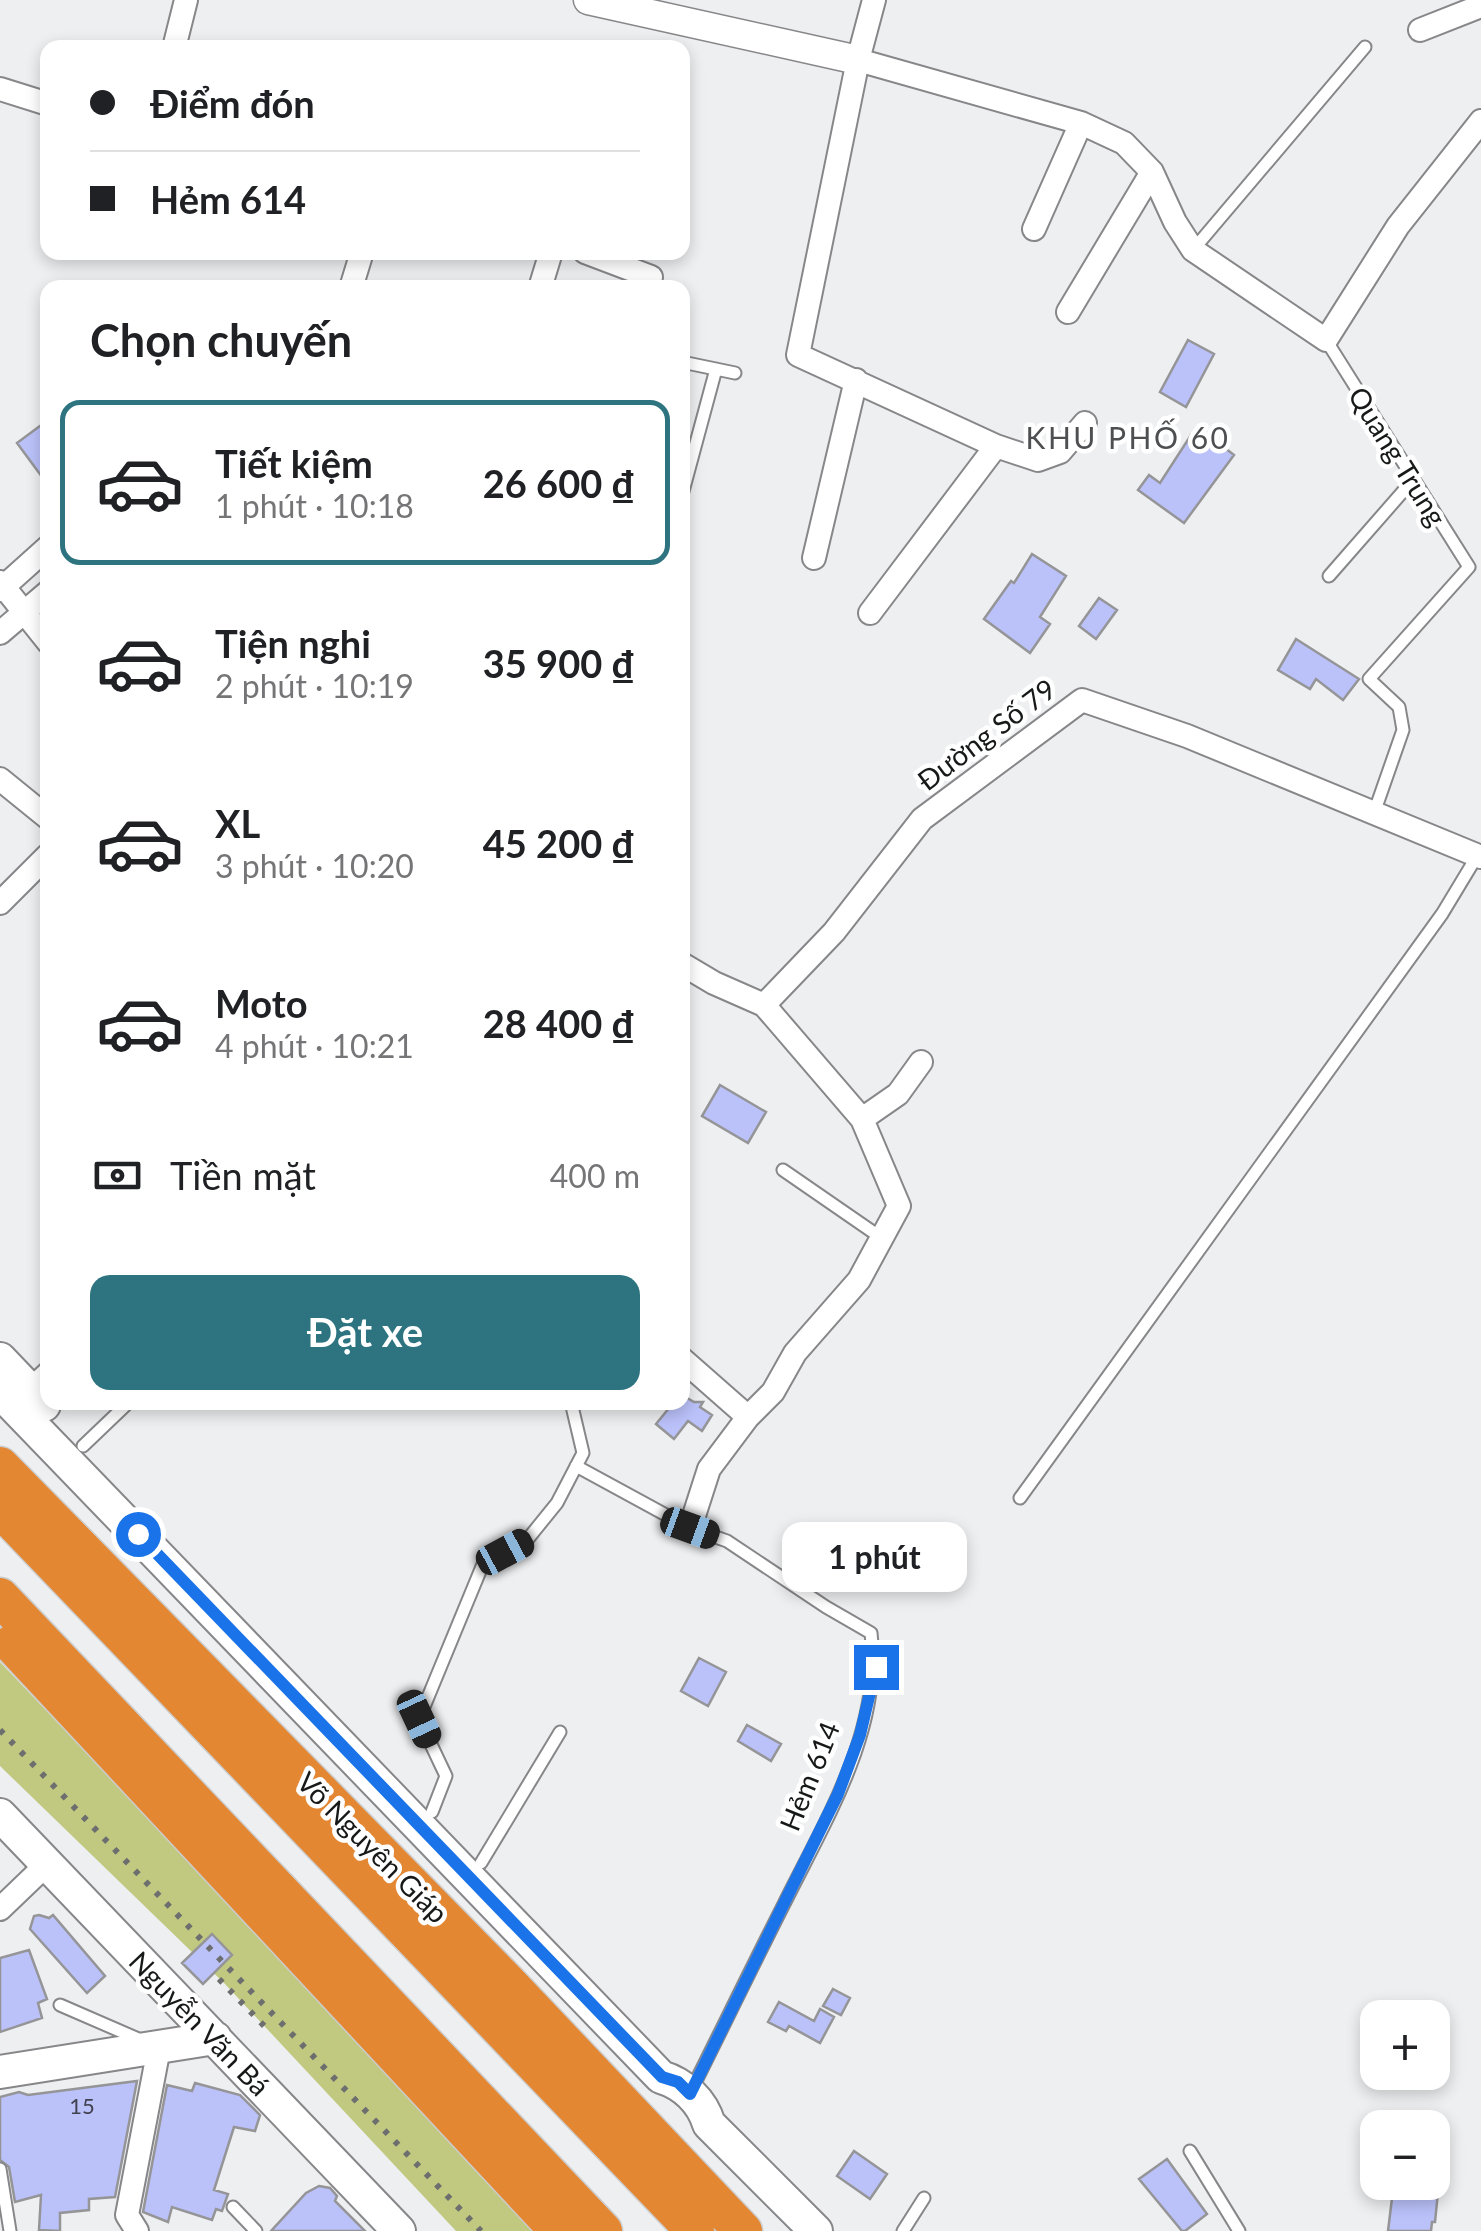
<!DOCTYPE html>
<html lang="vi">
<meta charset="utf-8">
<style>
:root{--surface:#fff;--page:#f6f6f6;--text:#202124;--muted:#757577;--line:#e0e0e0;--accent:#2d7380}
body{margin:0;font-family:Lato,sans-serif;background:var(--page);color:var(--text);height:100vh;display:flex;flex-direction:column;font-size:38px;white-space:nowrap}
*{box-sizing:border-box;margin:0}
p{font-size:32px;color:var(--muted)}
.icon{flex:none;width:55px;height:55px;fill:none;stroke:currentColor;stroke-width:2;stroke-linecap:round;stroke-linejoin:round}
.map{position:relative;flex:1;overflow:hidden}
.panel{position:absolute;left:40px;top:280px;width:650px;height:1130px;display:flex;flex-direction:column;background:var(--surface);border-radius:20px;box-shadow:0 5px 15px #0003}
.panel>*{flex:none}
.guide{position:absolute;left:40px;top:40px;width:650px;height:220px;border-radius:20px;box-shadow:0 5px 15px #0003;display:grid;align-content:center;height:220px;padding:0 50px;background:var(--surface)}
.tools{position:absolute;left:1360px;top:2000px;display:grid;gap:20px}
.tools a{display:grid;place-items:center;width:90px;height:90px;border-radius:20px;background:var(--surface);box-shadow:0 5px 15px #0003;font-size:50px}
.end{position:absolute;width:45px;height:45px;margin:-22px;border:12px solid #1a73e8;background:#fff;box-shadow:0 0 0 5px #fff}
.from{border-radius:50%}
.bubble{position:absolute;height:70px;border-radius:20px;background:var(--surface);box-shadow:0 5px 15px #0003;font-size:32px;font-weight:700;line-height:70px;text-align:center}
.car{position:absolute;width:30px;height:60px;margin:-30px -15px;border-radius:12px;box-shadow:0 0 8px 2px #0007;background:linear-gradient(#222 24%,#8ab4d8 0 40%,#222 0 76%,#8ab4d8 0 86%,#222 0)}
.guide b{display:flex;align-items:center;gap:35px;height:95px;font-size:38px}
.guide b+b{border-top:2px solid var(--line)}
.guide i{width:25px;height:25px;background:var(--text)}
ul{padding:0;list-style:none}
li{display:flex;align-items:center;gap:30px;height:165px;margin:0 20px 15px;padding:0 30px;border:5px solid transparent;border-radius:20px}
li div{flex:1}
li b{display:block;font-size:38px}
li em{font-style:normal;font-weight:700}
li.on{border-color:var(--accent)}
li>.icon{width:90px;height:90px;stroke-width:1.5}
h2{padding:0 50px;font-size:45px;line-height:120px}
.pay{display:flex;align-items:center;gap:25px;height:110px;padding:0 50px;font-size:38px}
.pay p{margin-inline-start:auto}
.button{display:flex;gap:20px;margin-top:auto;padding:20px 50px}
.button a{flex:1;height:115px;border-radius:20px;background:var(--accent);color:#fff;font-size:40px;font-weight:700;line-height:115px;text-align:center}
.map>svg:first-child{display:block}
.green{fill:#c1c880}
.building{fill:#bbc2fa;stroke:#959598;stroke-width:2.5}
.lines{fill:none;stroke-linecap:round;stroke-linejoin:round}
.service-casing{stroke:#87878a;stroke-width:15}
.minor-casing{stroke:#87878a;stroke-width:26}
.tertiary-casing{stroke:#87878a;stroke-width:31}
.secondary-casing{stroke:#87878a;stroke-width:36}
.trunk-casing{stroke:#ccc;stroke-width:41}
.service{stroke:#fff;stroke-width:11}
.minor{stroke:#fff;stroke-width:22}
.tertiary{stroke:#fff;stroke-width:28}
.secondary{stroke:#fff;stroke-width:32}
.trunk{stroke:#e48733;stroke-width:38}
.rail{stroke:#6d6e6e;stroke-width:6;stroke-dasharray:5 10;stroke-linecap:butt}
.route{stroke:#1a73e8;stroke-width:12}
.labels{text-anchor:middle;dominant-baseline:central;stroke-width:9;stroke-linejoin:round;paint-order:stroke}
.number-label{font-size:22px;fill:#404250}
.street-label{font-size:28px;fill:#171818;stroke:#fff}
.neighbourhood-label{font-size:30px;letter-spacing:2.5px;fill:#4e4f51;stroke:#fff}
</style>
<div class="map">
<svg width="1481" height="2231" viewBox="0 0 1481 2231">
<rect width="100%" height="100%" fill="#eeeff1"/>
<path class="green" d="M0,1662L541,2231H456L225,1984L0,1766Z"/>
<path class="building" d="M1188,340L1214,354L1186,407L1160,392Z
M48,420V485L17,443Z
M1191,435L1216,451L1221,445L1234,455L1184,523L1138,490L1149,475L1160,483Z
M1032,554L1066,576L1040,617L1050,624L1030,653L984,619L1011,581L1014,583Z
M1099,598L1117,610L1096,639L1079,626Z
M1296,639L1359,679L1343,700L1316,679L1310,689L1278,670Z
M720,1085L766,1112L748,1143L702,1116Z
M682,1395L694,1402H703L700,1407L712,1415L702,1431L688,1421L674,1439L656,1424L669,1408L661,1402H682Z
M699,1658L726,1672L708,1706L681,1691Z
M747,1725L781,1744L771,1761L738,1741Z
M39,1915L49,1918L53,1915L105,1976L87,1993L30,1929L34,1916Z
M212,1934L232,1955L203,1984L182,1963Z
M29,1950L47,1999L38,2003L42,2018L0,2032V1958Z
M833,1989L850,1998L841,2015L823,2006Z
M779,2002L814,2021L820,2009L834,2017L820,2043L789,2026L786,2031L768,2022Z
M137,2081L115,2197L89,2199V2210L60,2213V2231L39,2230L41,2195L15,2202L9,2167L0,2160V2097L19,2092L28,2095Z
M195,2083L240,2095L260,2115L255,2131L234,2127L214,2190L228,2194L222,2211L216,2209L212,2220L172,2207L168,2222L143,2212L167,2085L192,2091Z
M854,2151L887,2174L870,2199L837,2176Z
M1167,2159L1207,2214L1185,2231H1182L1139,2179Z
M1394,2182H1439L1435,2222H1432L1431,2231H1388Z
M319,2186L330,2188L337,2196L335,2201L365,2231H271L306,2193Z"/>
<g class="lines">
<g class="service-casing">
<path id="service" d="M1193,250L1365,47
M1326,340L1469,567L1369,679L1399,707L1403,730L1374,813
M682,362L735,373
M682,495L716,369
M1329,576L1413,480
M783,1170L883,1239
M29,1384L48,1366
M83,1446L129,1402
M576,1466L690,1528L727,1541L826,1607L871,1633C883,1729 825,1821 784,1904C753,1965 723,2027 692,2089
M1020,1498L1442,914L1477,856
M432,1812L446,1776L419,1719L483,1564L527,1540L557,1503L583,1453L571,1402
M481,1863L560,1732
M60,2005L143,2041
M1190,2151L1239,2231
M0,2169L10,2231
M233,2207L256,2231
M903,2231L924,2198"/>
</g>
<g class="minor-casing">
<path id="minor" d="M874,0L858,60L798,355L996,446L1038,460L1060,452L1085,423
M1420,30L1481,6
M174,48L186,0
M858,60L1081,123L1124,143L1152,172L1175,222L1193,250L1326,340L1398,226L1481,121
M0,89L48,104
M1034,229L1081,123
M585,252L651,277L647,288
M351,288L362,252
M540,288L551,252
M1068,312L1152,172
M814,558L856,380
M0,582L48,642
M0,590L48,547
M870,613L996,446
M0,633L48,592
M0,779L48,818
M0,903L48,855
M682,964L714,983L764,1005L862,1119L899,1206L859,1280L795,1353L773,1392L748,1417L709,1469L690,1528
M764,1005L834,932L922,819L1082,700L1187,736L1481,857
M862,1119L898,1094L921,1062
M682,1359L748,1417
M0,1909L47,1864
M137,2231L127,2215L159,2048"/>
</g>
<g class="tertiary-casing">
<path id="tertiary" d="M588,0L858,60"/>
</g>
<g class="secondary-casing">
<path id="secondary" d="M0,1359L44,1405
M0,1392L661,2077C684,2084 702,2101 709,2124L816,2231
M0,1815L399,2231
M0,2072L215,2038"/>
</g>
<g class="trunk-casing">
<path id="trunk" d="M0,1466L507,1982L743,2231
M0,1508L695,2231
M0,1597L603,2231
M12,1644L559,2231"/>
</g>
<use href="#service" class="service"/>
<use href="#minor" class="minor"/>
<use href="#tertiary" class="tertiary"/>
<use href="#secondary" class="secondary"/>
<use href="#trunk" class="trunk"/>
<path class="rail" d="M0,1730L481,2231
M219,1979L271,2033"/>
</g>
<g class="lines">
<path class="route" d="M138,1534L662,2077L678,2082L690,2094L838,1794L860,1735L876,1667"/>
</g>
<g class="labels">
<g class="number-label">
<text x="82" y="2105">15</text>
</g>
<g class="street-label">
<text transform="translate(1398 456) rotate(58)">Quang Trung</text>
<text transform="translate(986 734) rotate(-37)">Đường Số 79</text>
<text transform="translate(809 1776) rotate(-68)">Hẻm 614</text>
<text transform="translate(373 1847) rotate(45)">Võ Nguyên Giáp</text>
<text transform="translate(200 2023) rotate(46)">Nguyễn Văn Bá</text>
</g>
<g class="neighbourhood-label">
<text x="1128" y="437">KHU PHỐ 60</text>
</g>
</g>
</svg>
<div class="tools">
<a>+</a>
<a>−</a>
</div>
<i class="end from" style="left:138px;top:1534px"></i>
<i class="end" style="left:876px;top:1667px"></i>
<div class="bubble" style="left:782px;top:1522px;width:185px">1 phút</div>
<i class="car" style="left:690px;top:1528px;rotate:110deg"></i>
<i class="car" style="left:505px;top:1552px;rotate:62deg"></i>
<i class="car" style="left:419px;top:1719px;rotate:155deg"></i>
<div class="guide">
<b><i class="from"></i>Điểm đón</b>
<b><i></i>Hẻm 614</b>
</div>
<section class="panel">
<h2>Chọn chuyến</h2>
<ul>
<li class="on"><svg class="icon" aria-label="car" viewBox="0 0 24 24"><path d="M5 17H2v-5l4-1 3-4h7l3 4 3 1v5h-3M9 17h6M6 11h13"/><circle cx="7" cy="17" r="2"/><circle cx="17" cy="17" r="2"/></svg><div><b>Tiết kiệm</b><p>1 phút · 10:18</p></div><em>26 600 ₫</em></li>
<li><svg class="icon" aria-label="car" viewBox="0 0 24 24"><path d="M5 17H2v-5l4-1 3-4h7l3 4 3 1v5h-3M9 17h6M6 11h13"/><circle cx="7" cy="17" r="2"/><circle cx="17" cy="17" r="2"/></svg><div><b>Tiện nghi</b><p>2 phút · 10:19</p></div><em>35 900 ₫</em></li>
<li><svg class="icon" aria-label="car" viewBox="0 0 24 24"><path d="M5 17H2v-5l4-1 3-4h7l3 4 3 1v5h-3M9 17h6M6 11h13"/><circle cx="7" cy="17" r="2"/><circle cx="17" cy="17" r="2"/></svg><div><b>XL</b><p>3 phút · 10:20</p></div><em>45 200 ₫</em></li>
<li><svg class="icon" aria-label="car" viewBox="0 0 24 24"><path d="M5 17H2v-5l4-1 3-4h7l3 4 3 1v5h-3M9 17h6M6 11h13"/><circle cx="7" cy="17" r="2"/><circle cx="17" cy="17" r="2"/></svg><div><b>Moto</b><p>4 phút · 10:21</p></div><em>28 400 ₫</em></li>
</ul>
<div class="pay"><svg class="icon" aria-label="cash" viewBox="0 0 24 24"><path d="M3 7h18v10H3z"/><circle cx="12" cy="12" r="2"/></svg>Tiền mặt<p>400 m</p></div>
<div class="button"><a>Đặt xe</a></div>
</section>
</div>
